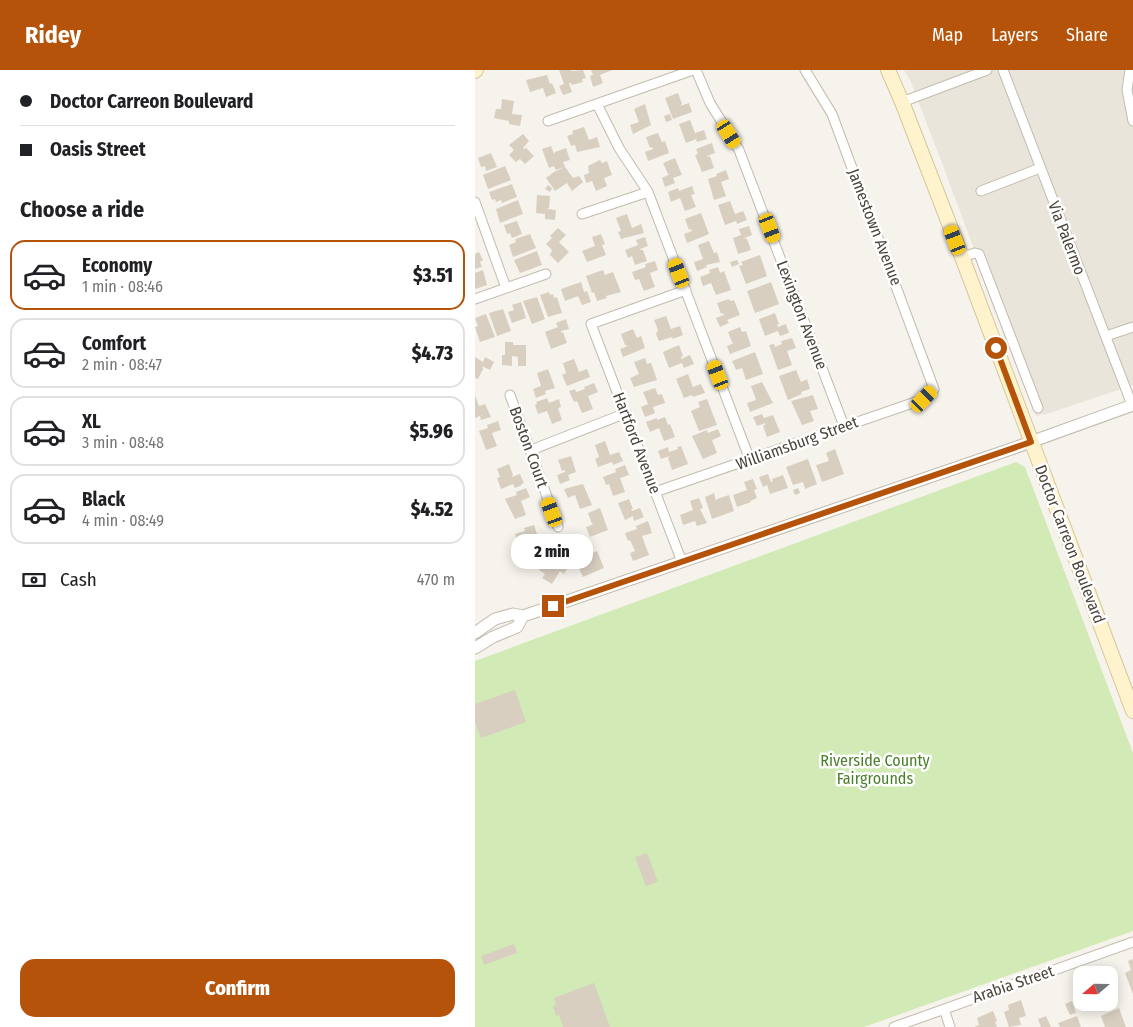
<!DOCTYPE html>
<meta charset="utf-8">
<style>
:root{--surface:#fff;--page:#f6f6f6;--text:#202124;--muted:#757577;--line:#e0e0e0;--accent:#b45309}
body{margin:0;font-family:"Fira Sans Condensed",sans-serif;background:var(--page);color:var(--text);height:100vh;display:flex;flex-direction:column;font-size:19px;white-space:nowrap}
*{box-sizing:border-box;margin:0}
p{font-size:16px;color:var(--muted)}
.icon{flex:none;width:28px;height:28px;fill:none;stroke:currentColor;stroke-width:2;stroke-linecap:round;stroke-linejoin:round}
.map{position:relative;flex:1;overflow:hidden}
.side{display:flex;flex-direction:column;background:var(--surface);width:475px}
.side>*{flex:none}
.guide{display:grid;align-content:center;height:110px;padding:0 20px;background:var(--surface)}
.needle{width:32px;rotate:250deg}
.controls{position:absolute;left:598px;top:896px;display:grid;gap:10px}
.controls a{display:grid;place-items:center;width:45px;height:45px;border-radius:10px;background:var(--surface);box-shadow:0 2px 12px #0003;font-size:25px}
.end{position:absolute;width:22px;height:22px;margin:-11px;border:6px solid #b45309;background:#fff;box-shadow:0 0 0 2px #fff}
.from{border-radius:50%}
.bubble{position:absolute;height:35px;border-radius:15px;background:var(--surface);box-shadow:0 2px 12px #0003;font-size:16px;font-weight:800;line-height:35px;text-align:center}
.car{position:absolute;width:15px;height:30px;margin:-15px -8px;border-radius:6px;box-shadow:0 0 4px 1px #0007;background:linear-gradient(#f5c518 24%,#345 0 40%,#f5c518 0 76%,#345 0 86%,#f5c518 0)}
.guide b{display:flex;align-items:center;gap:18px;height:48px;font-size:19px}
.guide b+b{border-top:1px solid var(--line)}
.guide i{width:12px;height:12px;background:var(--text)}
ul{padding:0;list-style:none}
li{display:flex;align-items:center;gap:15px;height:70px;margin:0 10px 8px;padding:0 10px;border:2px solid var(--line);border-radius:15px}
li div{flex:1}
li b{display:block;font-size:19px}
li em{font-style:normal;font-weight:800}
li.active{border-color:var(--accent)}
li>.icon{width:45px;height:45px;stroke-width:1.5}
h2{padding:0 20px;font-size:22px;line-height:60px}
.pay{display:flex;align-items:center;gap:12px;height:55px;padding:0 20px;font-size:19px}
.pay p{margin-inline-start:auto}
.button{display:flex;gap:10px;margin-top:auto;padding:10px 20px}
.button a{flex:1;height:58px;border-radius:15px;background:var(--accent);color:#fff;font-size:20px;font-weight:800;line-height:58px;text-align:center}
header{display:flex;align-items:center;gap:30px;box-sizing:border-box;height:70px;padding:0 25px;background:var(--accent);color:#fff}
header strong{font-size:24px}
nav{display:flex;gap:28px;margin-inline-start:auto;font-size:18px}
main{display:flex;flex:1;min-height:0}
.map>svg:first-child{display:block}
.residential{fill:#eae5da}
.green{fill:#d2eab5}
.building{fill:#d8cfc1}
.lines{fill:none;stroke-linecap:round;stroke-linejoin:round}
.minor-casing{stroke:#c2bbae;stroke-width:11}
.tertiary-casing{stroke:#c2bbae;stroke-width:13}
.secondary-casing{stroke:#d6c79b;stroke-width:16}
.minor{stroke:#fff;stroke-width:9}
.tertiary{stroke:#fff;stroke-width:11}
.secondary{stroke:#fff3cd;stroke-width:14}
.route{stroke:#b45309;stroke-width:6}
.labels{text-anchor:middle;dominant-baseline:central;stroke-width:5;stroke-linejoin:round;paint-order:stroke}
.street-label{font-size:16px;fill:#4b4439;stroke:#fff}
.park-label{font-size:16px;fill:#4a7f2a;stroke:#fff}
</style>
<header>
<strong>Ridey</strong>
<nav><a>Map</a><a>Layers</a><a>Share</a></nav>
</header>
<main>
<section class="side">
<div class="guide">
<b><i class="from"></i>Doctor Carreon Boulevard</b>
<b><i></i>Oasis Street</b>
</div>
<h2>Choose a ride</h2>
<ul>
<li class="active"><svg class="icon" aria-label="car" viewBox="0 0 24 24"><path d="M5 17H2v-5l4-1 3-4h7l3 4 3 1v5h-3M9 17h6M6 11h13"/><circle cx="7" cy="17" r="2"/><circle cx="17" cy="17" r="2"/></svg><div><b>Economy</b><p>1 min · 08:46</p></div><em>$3.51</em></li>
<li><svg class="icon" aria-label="car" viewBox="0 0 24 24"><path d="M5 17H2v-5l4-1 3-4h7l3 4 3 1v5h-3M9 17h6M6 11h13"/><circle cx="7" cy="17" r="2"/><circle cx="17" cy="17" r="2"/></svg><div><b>Comfort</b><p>2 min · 08:47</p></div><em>$4.73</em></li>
<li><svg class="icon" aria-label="car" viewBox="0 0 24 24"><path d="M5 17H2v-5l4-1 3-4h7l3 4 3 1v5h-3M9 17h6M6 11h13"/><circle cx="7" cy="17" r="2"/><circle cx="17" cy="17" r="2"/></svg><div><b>XL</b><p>3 min · 08:48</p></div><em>$5.96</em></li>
<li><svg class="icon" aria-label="car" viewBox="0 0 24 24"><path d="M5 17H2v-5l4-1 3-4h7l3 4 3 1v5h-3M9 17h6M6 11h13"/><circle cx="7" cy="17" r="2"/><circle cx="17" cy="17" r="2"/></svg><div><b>Black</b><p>4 min · 08:49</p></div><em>$4.52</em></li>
</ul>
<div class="pay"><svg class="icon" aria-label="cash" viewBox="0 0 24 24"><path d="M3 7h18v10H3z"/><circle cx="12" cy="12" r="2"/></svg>Cash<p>470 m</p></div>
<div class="button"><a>Confirm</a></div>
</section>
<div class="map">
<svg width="658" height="957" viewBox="0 0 658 957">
<rect width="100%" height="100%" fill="#f6f3ec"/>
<path class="residential" d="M429,0H658V315L575,343L561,346L467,93L435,10Z"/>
<path class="green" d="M541,392L550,397L658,683V861L389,957H0V591Z"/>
<path class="building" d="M84,0H96V1L108,0L111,8L107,9L108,12L97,15L96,13H94L97,22L88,25L84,16L89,14Z
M116,0H137L125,5L128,13L118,17L115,6L118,5Z
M72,5L75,14L77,13L81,23L71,27L68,18L55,22L51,10Z
M203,23L207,34L205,36L214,33L217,42L198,49L190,28Z
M27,29L39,31L37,44L47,45L45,56L34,54V51L19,48L21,39H26Z
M170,34L176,55L158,64L155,55L164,52L159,39Z
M195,44L197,50L191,52L189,46Z
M215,50L220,63L229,60L232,69L222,72L221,69L211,73L204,54Z
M109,57L114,70L122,67L125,77L102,82L100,75L96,76L92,66L98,64L97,61Z
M183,63L187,72L190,71L194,83L173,91L170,82L178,79L177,77L175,78L171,67Z
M48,64L54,71L48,78L49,79L51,78L59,86L50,94L45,89L41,92L34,85L39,80L34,75Z
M237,73L240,83L232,86L233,87L235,86L239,98L227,102L220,85L223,84L221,79Z
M76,76L79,84L80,82L91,78L95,90L88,92L90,97L81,100L79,96L74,98L67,79Z
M16,83L22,97L11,101L10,96L6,97L3,88Z
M200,88L207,105L198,108L200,113L190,117L187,108L195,104H193L188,93Z
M125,90L127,93L132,91L137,105L129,108L132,116L121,121L117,111L111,113L109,105L114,103L113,96Z
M30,96L36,110L13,119L8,105Z
M90,97L98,108L104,106L108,112L97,121L92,113L80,121L71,108L79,102Z
M251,100L254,109L246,112L251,126L239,130L233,109L242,106L241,104Z
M37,114L42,127L27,133L26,130L21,132L20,129L17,130L14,122Z
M73,115L77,118L75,122L70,119Z
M217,116L220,124L216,125L221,137L210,141L205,128L196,132L193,122L203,118L204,121Z
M62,125L75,126L74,138L72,139L81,140L80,150L70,149V144L61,143Z
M43,130L48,144L25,153L21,139Z
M255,131L260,144L268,141L272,150L262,154L261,151L250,155L243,135Z
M226,143L234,164L212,173L209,164L217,161L216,159L214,160L210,149Z
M152,144L157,158L166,154L169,163L146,169L143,162L146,161L141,148Z
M42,151L47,164L37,168L35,163L32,164L29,155Z
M274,156L277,165L269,168L272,169L276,180L263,184L258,168L266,165L264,159Z
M83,158L91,165L84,172L94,182L83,193L75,185L77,180L71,174L77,168L75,166Z
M55,164L61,178L38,187L34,175L41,172L40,169Z
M126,164L130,174L127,175L131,185L112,192L107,181L120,176L117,167Z
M170,167L173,176L165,179L166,180H168L172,191L160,195L157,186L153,188L150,180L163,175L161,170Z
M234,171L239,183L242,182L245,192L231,195L232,197L222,201L219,192L228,189L223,175Z
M62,181L67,195L45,203L39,190Z
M4,182L8,190L5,192L7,197L0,199V184Z
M285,185L292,206L271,214L264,196L268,195L266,192Z
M262,190L264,194L257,197L255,192Z
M180,191L183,200L175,203L180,217L169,221L164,209L160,210L157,202L171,197L170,194Z
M243,197L245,203L249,201L256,220L241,225L236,213L228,216L225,207L235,203L234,200Z
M8,200L12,215L0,219V203Z
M128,200L130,205L138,202L146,222L131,226L132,228L122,231L119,222L117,223L111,206Z
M106,212L109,222L112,221L116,232L107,235L103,226L90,231L86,219Z
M296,212L304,234L280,243L272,221Z
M74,222L75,225L78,224L79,228L82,227L87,243L73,247L65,225Z
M62,227L70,249L57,254L48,231Z
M254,229L255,231L259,230L265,245L252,250L254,253L245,257L241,248L249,245L248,243L246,244L242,233Z
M46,232L51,248L37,253L33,242L39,240L37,235Z
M28,239L36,261L22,266L14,243Z
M300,243L304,254L302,255L303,257L311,254L314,263L305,266L303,261L290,266L284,249Z
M11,244L20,267L5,272L0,257L3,256L0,248Z
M191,246L196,259L205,256L208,265L198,269L197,267L184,271L181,264L183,260L179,250Z
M91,249L94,259L86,261V263L88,262L92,273L76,279L70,262L83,257L81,253Z
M265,257L267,262L271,261L276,276L255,284L252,276L259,273L257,272L253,262Z
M158,259L162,268L166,266L170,278L148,287L145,279L153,276L150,275L146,264Z
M317,268L321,278L312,281L317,295L303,300L294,275L299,274L300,277L307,274L306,271Z
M30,272H38V275H51V296H43V287L37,286V296L27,295V285H30Z
M204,275L208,286L206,287V289L215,285L219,294L209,298L207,293L194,298L188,282Z
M280,282L288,304L271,310L267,298L261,300L257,291Z
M0,287L8,292L10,287L19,292L15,300L7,296L8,299L3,309L0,308Z
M170,288L172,294L176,293L182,310L159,317L155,308L164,304L159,292Z
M99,289L104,302L112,299L115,307L92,316L87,305L91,303L88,293Z
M73,299L80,318L70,321L71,324L61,328L58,319L66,316L62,303Z
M321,300L326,312L332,309L335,319L326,322L327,324L313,330L304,306Z
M213,304L218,317L226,314L230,323L218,327L217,325L209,328L201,309Z
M287,312L298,333L275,342L272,333L281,330L276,316Z
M119,313L123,322L113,326L118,339L107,343L102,331L99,332L94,321L100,319L101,322L110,319L109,317Z
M180,318L183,325L187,324L190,333L178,337L180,343L170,347L166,337L173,334L168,322Z
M0,325L4,336L10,334L16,347L6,350L5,346L0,348Z
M338,325L343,339L335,341L339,351L327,355L316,331Z
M72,328L74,333L84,329L86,337L83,338L87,350L77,354L72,341L63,344L60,335L62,334L61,332Z
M232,329L242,355L224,361L216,341L225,337L223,332Z
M287,344L289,348L298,345L305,362L292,367L288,356L290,355V353L282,356L278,347Z
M190,347L193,355L195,354L200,367L189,371L184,358L175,362L171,352L182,348V350Z
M23,351L26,360L17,363L22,376L11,380L4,361L13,358L12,355Z
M243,359L246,366L237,370L242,383L228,389L217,366L232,360L233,363Z
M130,371L135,385L144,382L148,391L138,395L137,392L123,397L120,389L124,387L120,375Z
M206,376L213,394L197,400L193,388L195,386L186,389L183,381L193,377L194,382L203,379L202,377Z
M360,379L369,404L347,412L341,395L354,391L351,383Z
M96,386L101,402L93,405L95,410L85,414L82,405L90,402V400L87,401L83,390Z
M333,389L342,414L330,419L328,412L318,415L311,397Z
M34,394L38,405L37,407L45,404L49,413L46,414L47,415L40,418L38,414L26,419L22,408L25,407L22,399Z
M150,395L154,405L145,408L150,422L138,426L134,414L131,415L128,407L141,402L140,399Z
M293,404L296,412H298L297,409L308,405L313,418L295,424L292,415L288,417L284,407Z
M278,409L282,419L279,420L282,428L275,431L276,432L262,437L258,425L272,420L269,412Z
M108,414L117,435L105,439L100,425L93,428L89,419Z
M51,418L55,427L46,431L51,445L40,449L30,429L42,425L41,422Z
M323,418L325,423L320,425L318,420Z
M239,423L241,431L242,429L254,425L259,441L237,449L230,427Z
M224,428L228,438L225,439L232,453L222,456L220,451L208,455L205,445L218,440L215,431Z
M154,429L158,439H156L157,441L165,438L169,447L159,451L158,446L150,450L143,433Z
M125,438L133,460L115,467L111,457L119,454H117L113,443Z
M173,451L177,463L167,466L174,485L158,491L155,483L160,481L155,470L153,471L150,463L162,459L161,456Z
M59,455L62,464L54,467L58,480L47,484L40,464L50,461L49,458Z
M111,477L114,485L122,481L129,498L108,507L97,483Z
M70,489L82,495L85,489L94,495L89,504L85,501L77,514L67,508L70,504L64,500Z
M40,620L51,652L6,668L0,652V634Z
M172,783L183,812L171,816L160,787Z
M39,874L42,883L9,895L6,886Z
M658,889V924L650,903L656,900L653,891Z
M119,913L135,957H88L84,945L81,946L78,936L81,934L79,928Z
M546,930L551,946L544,948L546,955L534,957L529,942L534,940L533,935Z
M597,931L601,943L595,945L590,934Z
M644,938L651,957H630L626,946Z
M518,941L522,951L520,952L522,957H499L504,955L502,948Z
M571,946L576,957H566L563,949Z
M602,946L606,957H585L583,953Z"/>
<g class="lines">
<g class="minor-casing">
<path id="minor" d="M221,0L235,33L264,80L369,356
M528,0L657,335
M655,0L652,20L658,51
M427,32L512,0
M122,34L144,78L173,122L275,390
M73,51L218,0
M506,121L565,98
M0,132L31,218
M107,144L173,122
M487,187L500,183L504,184L563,338
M0,229L71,204
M631,266L658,257
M35,325L83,457
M56,380L151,343
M180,422L449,329L459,319L357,44L330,0
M207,492L116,254L211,220
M469,939L475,957
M419,957L658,872"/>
</g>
<g class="tertiary-casing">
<path id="tertiary" d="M0,563L20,549L38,544L48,546L60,542L539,378L658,335
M0,578L18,567L42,557L48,546"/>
</g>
<g class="secondary-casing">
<path id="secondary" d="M413,0L427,32L487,187L658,641
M0,1L1,0"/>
</g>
<use href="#minor" class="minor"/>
<use href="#tertiary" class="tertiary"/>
<use href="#secondary" class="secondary"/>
</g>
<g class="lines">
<path class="route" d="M78,536L556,372L521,278"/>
</g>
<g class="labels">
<g class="street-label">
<text transform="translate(400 157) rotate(69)">Jamestown Avenue</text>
<text transform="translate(592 168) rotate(69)">Via Palermo</text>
<text transform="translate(327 245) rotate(69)">Lexington Avenue</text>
<text transform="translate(162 373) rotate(69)">Hartford Avenue</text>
<text transform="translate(322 373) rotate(-20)">Williamsburg Street</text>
<text transform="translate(54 377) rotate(70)">Boston Court</text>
<text transform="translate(595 474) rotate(69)">Doctor Carreon Boulevard</text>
<text transform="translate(538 914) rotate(-19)">Arabia Street</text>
</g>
<g class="park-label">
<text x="400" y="690">Riverside County<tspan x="400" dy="18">Fairgrounds</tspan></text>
</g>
</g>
</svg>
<div class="controls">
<a><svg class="needle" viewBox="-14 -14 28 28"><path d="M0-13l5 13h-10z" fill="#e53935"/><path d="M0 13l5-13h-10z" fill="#757577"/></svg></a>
</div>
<i class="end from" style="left:521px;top:278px"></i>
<i class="end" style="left:78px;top:536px"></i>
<div class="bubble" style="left:36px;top:464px;width:82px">2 min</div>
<i class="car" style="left:254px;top:64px;rotate:148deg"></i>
<i class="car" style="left:295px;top:158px;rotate:159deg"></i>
<i class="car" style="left:480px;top:170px;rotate:339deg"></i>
<i class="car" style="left:204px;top:203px;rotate:339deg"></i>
<i class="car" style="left:243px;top:305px;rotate:339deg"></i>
<i class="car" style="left:449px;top:329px;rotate:44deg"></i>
<i class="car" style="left:77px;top:442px;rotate:340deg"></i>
</div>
</main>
